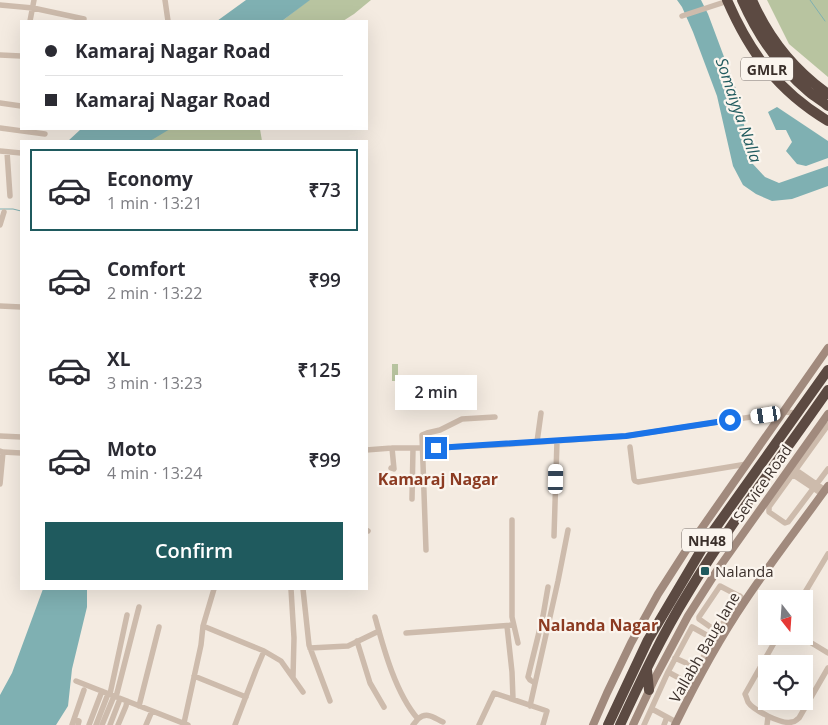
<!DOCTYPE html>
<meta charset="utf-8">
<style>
:root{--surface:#fff;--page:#f7f7f7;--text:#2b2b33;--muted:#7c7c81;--line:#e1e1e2;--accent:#1f5a5e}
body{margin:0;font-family:"Open Sans",sans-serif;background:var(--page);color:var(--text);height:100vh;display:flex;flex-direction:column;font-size:19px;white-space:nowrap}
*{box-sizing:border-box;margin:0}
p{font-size:16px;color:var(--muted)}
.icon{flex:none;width:28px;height:28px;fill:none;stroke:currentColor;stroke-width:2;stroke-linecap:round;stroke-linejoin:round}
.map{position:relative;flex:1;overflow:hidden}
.details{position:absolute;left:20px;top:140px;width:348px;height:450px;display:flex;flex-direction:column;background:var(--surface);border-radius:0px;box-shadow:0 5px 20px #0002}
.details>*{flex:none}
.guide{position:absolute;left:20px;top:20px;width:348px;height:110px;border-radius:0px;box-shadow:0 5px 20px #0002;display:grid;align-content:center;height:110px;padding:0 25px;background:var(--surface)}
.needle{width:32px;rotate:163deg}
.tools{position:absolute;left:758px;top:590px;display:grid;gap:10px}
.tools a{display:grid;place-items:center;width:55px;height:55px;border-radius:0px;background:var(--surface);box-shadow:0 5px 20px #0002;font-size:25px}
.end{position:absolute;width:22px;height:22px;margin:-11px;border:6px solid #1a73e8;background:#fff;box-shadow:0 0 0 2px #fff}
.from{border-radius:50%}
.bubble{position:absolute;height:35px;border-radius:0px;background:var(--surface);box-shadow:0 5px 20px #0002;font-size:16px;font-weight:600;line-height:35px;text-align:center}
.car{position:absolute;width:15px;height:30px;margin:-15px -8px;border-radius:6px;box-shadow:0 0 4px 1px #0007;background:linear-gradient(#fff 24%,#345 0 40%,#fff 0 76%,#345 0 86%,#fff 0)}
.guide b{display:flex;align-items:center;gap:18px;height:48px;font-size:19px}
.guide b+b{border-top:1px solid var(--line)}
.guide i{width:12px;height:12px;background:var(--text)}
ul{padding:9px 0 0;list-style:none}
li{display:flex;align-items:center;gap:15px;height:82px;margin:0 10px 8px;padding:0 15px;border:2px solid transparent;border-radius:0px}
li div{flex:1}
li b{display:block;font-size:19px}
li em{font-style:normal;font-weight:600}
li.current{border-color:var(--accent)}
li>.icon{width:45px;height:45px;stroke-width:1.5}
.primary-button{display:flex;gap:10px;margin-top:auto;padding:10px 25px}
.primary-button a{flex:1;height:58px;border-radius:0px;background:var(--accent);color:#fff;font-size:20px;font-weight:600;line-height:58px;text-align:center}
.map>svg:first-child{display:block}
.green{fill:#b8c4a0}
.water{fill:#7fb0b2}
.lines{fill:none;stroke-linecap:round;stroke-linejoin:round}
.stream{stroke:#7fb0b2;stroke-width:1}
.street{stroke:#cdbbac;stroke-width:5.5}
.secondary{stroke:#a18a7d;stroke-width:8}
.highway{stroke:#5c4a42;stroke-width:10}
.route{stroke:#1a73e8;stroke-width:6}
.poi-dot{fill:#1f5a5e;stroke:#fbf5ee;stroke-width:2}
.labels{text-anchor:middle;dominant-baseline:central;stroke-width:4.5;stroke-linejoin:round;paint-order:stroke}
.shield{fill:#fbf5ee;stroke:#756b66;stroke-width:1}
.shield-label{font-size:14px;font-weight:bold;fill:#3b302b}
.street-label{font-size:15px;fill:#3b302b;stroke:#fbf5ee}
.poi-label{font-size:15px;fill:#3b302b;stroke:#fbf5ee;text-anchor:start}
.water-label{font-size:16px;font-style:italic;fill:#1f5a5e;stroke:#fbf5ee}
.neighbourhood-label{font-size:16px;font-weight:bold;fill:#8c3b22;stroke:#fbf5ee}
</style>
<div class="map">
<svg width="828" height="725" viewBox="0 0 828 725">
<rect width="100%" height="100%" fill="#f4ebe1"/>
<path class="green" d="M309,0H371L354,14L343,21H282Z
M767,0H828V77L789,44Z
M163,129H260L262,141H146Z
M392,364H398V381H392Z"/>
<path class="water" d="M246,0H310L282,21H217Z
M677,0H701L708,14L739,97L748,147L752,163L765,177L779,183L828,166V186L792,199L772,201L756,194L743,185L733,166L717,96L693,32L682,7Z
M777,107L828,141V158L806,166L797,164L786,151L792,142L786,130H776L768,112Z
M81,129H170L150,141H68Z
M43,589H87V607L72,669L68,706L56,725H0V695L12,673Z"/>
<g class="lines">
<path class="stream" d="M810,0L825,21
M0,209H13L21,211"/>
<path class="street" d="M165,0L168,21
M0,5L33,8L84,19
M682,16L728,1
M30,21L34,0
M0,55L21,56
M0,103L21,106
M0,128L45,134
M0,151L21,153
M7,152L10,196
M0,225L4,212
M0,306L21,307
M828,425L769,507V512L785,523L788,522L828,469
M0,436L21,437
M537,442L541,413
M630,447L634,479L635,481L638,482L747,464
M366,450L392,448H422L498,445L626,436L784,412L797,413
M0,451L3,452L0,484
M3,452L21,453
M391,468L394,469L392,448
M796,470L825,490
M792,474L822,494
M412,499L413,448
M512,520V617L518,643
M366,530L368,531
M554,536L557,441
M426,550L422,435L427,433L440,430L462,419L495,417
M291,589L294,638L293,677
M303,589L309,645L330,701
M801,599L828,554
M375,617C384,650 396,694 418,719C427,711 434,718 443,722
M203,626L214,589
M507,626L512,672L513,699
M406,633L513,625
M719,633L699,619V617L720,586L741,597
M778,636L745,694C746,696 747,699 748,702C753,710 782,725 792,722C795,722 796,720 799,718L828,668
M800,636L828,653
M357,641L370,683L384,707
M310,648L348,646L379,631
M675,658L697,668L713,639L740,596
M668,672L694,686
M194,676L246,697
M76,681L188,725
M535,683L530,680L528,677L543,616L548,587
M110,694L127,615
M116,697L139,607
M139,706L159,627
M530,706L558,581L568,530
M652,709L676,722
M74,719L79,721L78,725
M184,723L201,645L203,626L264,651L281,661L303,692
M72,725L84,690
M89,725L102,691
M96,725L108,694
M102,725L114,696
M110,725L120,699
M118,725L126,706L127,701
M146,725L152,711
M235,725L256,670L264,651
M413,725L418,719
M479,725L494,693L547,711L543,725
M644,725L668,672L692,627L719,642
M664,725L667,717
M767,725L768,717"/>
<path class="secondary" d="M593,725L607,693L631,643L658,594L685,552L828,348
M633,725L655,678L688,616L718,569L828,414
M675,725C696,682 718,641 745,601C771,562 800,525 828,486"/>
<path class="highway" d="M727,0C750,53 778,91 828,121
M742,0C758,36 779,67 809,92C815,97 822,101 828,106
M752,0C769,39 794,70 828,94
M647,670L649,690
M608,725L648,640L709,537L828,370
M620,725C641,680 662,635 688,593C730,523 781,458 828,390"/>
</g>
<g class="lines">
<path class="route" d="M436,448L626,436L730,420"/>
</g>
<rect class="poi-dot" x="700" y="566" width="10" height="10" rx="2.5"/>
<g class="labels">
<g class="shield">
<rect x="741" y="57.5" width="52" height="23" rx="4"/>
<rect x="682" y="528.5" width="50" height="23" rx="4"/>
</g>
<g class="shield-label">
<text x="767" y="69">GMLR</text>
<text x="707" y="540">NH48</text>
</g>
<g class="street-label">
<text transform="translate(762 483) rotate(-55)">Service Road</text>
<text transform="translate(704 647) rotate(-60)">Vallabh Baug lane</text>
</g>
<g class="poi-label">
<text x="715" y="571">Nalanda</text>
</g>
<g class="water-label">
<text transform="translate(739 110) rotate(71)">Somaiyya Nalla</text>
</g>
<g class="neighbourhood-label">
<text x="438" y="479">Kamaraj Nagar</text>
<text x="598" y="625">Nalanda Nagar</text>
</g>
</g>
</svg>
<div class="tools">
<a><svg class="needle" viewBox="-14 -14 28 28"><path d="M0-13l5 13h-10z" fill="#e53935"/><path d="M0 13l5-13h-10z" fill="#7c7c81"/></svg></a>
<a><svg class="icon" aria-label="locate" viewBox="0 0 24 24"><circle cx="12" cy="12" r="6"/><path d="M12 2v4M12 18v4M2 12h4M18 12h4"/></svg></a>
</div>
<i class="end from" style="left:730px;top:420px"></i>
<i class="end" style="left:436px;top:448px"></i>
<div class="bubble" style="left:395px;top:375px;width:82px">2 min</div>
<i class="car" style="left:766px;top:415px;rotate:261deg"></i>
<i class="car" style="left:556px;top:479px;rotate:1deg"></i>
<div class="guide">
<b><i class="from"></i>Kamaraj Nagar Road</b>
<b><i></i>Kamaraj Nagar Road</b>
</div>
<section class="details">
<ul>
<li class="current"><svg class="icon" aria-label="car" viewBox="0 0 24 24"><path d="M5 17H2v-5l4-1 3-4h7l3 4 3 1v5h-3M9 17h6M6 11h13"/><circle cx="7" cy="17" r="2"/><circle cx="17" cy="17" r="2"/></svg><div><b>Economy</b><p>1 min · 13:21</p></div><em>₹73</em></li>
<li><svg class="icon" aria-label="car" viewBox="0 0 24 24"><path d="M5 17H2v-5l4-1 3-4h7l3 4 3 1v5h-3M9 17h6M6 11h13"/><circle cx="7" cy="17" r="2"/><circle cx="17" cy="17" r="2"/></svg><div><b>Comfort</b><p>2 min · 13:22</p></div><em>₹99</em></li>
<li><svg class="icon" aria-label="car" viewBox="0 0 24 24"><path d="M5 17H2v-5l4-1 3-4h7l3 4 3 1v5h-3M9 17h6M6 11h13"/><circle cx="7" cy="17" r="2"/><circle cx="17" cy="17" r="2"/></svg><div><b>XL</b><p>3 min · 13:23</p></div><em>₹125</em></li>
<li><svg class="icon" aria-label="car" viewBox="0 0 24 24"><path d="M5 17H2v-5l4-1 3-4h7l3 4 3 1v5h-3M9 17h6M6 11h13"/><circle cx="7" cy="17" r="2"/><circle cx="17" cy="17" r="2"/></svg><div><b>Moto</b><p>4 min · 13:24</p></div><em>₹99</em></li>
</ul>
<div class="primary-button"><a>Confirm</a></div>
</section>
</div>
